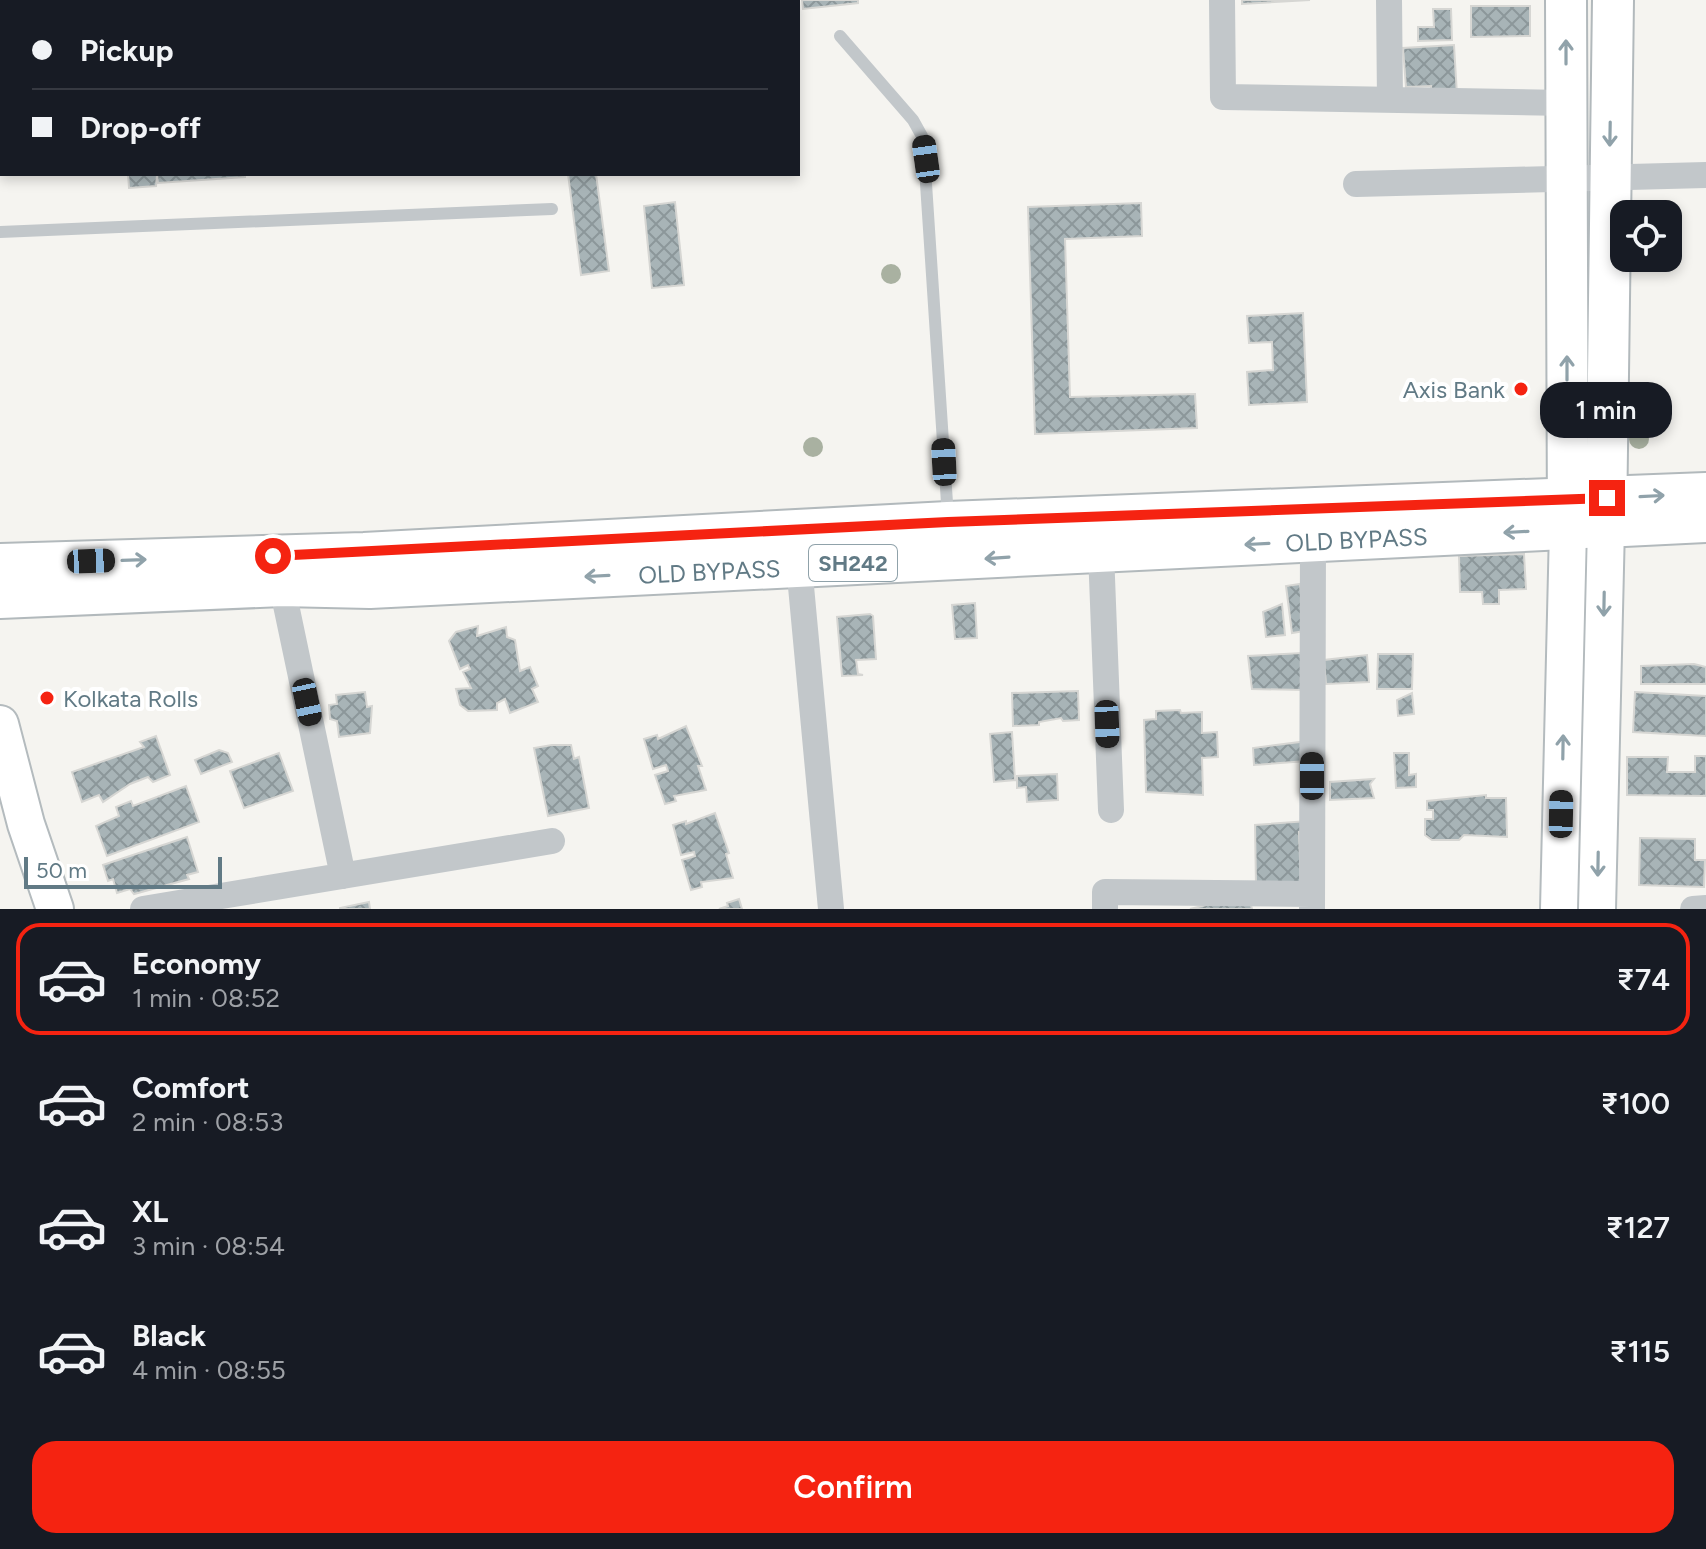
<!DOCTYPE html>
<meta charset="utf-8">
<style>
:root{--surface:#171b24;--page:#20242c;--text:#f1f3f6;--muted:#9ea1a6;--line:#363941;--accent:#f52311}
body{margin:0;font-family:Figtree,sans-serif;background:var(--page);color:var(--text);height:100vh;display:flex;flex-direction:column;font-size:30px;white-space:nowrap}
*{box-sizing:border-box;margin:0}
p{font-size:26px;color:var(--muted)}
.icon{flex:none;width:44px;height:44px;fill:none;stroke:currentColor;stroke-width:2;stroke-linecap:round;stroke-linejoin:round}
.map{position:relative;height:909px;overflow:hidden}
.drawer{display:flex;flex-direction:column;background:var(--surface);flex:1}
.drawer>*{flex:none}
.hud{position:absolute;left:0px;top:0px;width:800px;height:176px;box-shadow:0 4px 12px #0003;display:grid;align-content:center;height:176px;padding:0 32px;background:var(--surface)}
.buttons{position:absolute;left:1610px;top:200px;display:grid;gap:16px}
.buttons a{display:grid;place-items:center;width:72px;height:72px;border-radius:16px;background:var(--surface);box-shadow:0 4px 12px #0003;font-size:40px}
.scale{position:absolute;left:24px;bottom:20px;width:198px;box-sizing:border-box;padding-left:8px;border:4px solid #617a85;border-top:0;font-size:22px;line-height:28px;white-space:nowrap;color:#617a85;-webkit-text-stroke:6px #fff;paint-order:stroke}
.end{position:absolute;width:36px;height:36px;margin:-18px;border:10px solid #f52311;background:#fff;box-shadow:0 0 0 4px #fff}
.from{border-radius:50%}
.bubble{position:absolute;height:56px;border-radius:24px;background:var(--surface);box-shadow:0 4px 12px #0003;font-size:26px;font-weight:600;line-height:56px;text-align:center}
.car{position:absolute;width:24px;height:48px;margin:-24px -12px;border-radius:10px;box-shadow:0 0 6px 2px #0007;background:linear-gradient(#222 24%,#8ab4d8 0 40%,#222 0 76%,#8ab4d8 0 86%,#222 0)}
.hud b{display:flex;align-items:center;gap:28px;height:76px;font-size:30px}
.hud b+b{border-top:2px solid var(--line)}
.hud i{width:20px;height:20px;background:var(--text)}
ul{padding:14px 0 0;list-style:none}
li{display:flex;align-items:center;gap:24px;height:112px;margin:0 16px 12px;padding:0 16px;border:4px solid transparent;border-radius:24px}
li div{flex:1}
li b{display:block;font-size:30px}
li em{font-style:normal;font-weight:600}
li.active{border-color:var(--accent)}
li>.icon{width:72px;height:72px;stroke-width:1.5}
.button{display:flex;gap:16px;margin-top:auto;padding:16px 32px}
.button a{flex:1;height:92px;border-radius:24px;background:var(--accent);color:#fff;font-size:32px;font-weight:600;line-height:92px;text-align:center}
.map>svg:first-child{display:block}
.building{fill:url(#building-cross-hatch);stroke:#d6d6d3;stroke-width:2}
.lines{fill:none;stroke-linecap:round;stroke-linejoin:round}
.secondary-casing{stroke:#b4bbbe;stroke-width:40}
.primary-casing{stroke:#b2b9bc;stroke-width:44}
.lane{stroke:#c2c7ca;stroke-width:12}
.street{stroke:#c2c7ca;stroke-width:26}
.secondary{stroke:#fff;stroke-width:36}
.primary{stroke:#fff;stroke-width:40}
.tree{fill:#a9b1a1}
.oneway{stroke:#90a2aa}
.route{stroke:#f52311;stroke-width:10}
.poi-dot{fill:#f52311;stroke:#fff;stroke-width:3}
.labels{text-anchor:middle;dominant-baseline:central;stroke-width:8;stroke-linejoin:round;paint-order:stroke}
.shield{fill:#fff;stroke:#90a2aa;stroke-width:2}
.shield-label{font-size:22px;font-weight:bold;fill:#617a85}
.poi-label{font-size:24px;fill:#617a85;stroke:#fff;text-anchor:end}
.street-label{font-size:24px;fill:#617a85;stroke:#fff}
</style>
<div class="map">
<svg width="1706" height="909" viewBox="0 0 1706 909">
<defs>
<pattern id="building-cross-hatch" width="8" height="8" patternUnits="userSpaceOnUse" patternTransform="scale(2)"><rect width="8" height="8" fill="#a8b4b7"/><path d="M0 0l8 8M0 8l8-8" fill="none" stroke="#8c979a"/></pattern>
</defs>
<rect width="100%" height="100%" fill="#f5f4f0"/>
<path class="building" d="M719,0H774V2H719Z
M802,0H858V3L803,9Z
M1242,0H1310L1242,4Z
M1471,6H1530V36L1471,37Z
M1433,9H1451L1452,40L1418,41V27H1434Z
M1454,45L1457,95L1431,92V86L1406,87L1403,48Z
M128,174H245V177L158,183L157,175L156,186L129,188Z
M568,174H596L609,271L581,275Z
M675,202L684,285L652,288L644,206Z
M1141,203L1142,236L1065,239L1070,397L1195,394L1197,428L1035,434L1028,207Z
M1303,313L1307,402L1249,405L1247,372L1273,370L1272,342L1249,343L1247,316Z
M1524,554L1526,589L1499,590V604H1483L1482,592H1460L1459,556Z
M1300,584L1305,631L1292,633L1286,586Z
M975,603L977,638L955,639L952,605Z
M1282,604L1285,635L1266,637L1263,612Z
M870,614L873,616L876,659L856,660L858,674L863,675L842,676L837,617Z
M478,626L477,636L506,627L507,637L515,640L520,671L530,667L538,686L532,689L538,702L510,713L505,699L497,703V710L468,711L460,705L456,689L471,688L463,672L470,669L468,665L460,669L449,641L456,632Z
M1302,653L1304,690L1252,689L1248,656Z
M1378,654H1413L1412,689H1377Z
M1367,655L1369,682L1326,684L1324,660Z
M1694,664L1706,667V684H1641V666Z
M1078,691L1079,720L1063,721L1061,718L1039,722V725L1013,726L1012,693Z
M365,692L367,707L372,706L370,733L339,737L337,721L330,719L329,705L337,704L336,695Z
M1635,692L1706,696V736L1633,732Z
M1412,693L1414,714L1398,716L1397,700Z
M1180,710L1181,713L1202,712V733L1217,732L1218,757L1202,758L1203,795L1146,792L1144,720L1156,719V711Z
M686,726L702,766H698L706,790L674,796L676,801L665,804L655,775L668,771L666,765L653,769L644,739L657,735L658,739Z
M1012,732L1015,780L994,782L990,734Z
M156,736L170,775L153,782L148,777L130,784L103,802L99,795L82,802L72,772L144,747L140,742Z
M1308,741L1307,761L1254,765L1253,748Z
M552,745H571L574,759L579,757L589,808L548,816L534,748Z
M219,750L228,753L232,762L201,774L195,760Z
M279,753L293,791L244,808L230,771Z
M1394,753H1409V775L1416,774V787L1396,788Z
M1695,756H1706V796L1627,795V757H1668L1667,772H1695Z
M1057,774L1058,800L1027,802L1026,787L1017,788V776Z
M1374,779L1370,784L1374,798L1330,800V782Z
M186,786L199,822L107,856L96,826L119,816L116,807L131,801L133,806Z
M1486,795V798H1506L1507,837L1464,835L1459,840H1432L1425,835V819H1433V810H1427V801Z
M715,813L729,853L726,854L733,878L701,882L702,887L691,890L682,860L695,856L694,852L681,855L673,825L686,821V824Z
M1308,821L1310,831L1299,832L1301,884L1256,886L1255,825Z
M187,837L198,872L187,875L189,879L134,894L130,889L117,893L113,879L108,881L103,865Z
M1640,838L1695,839V860H1705L1704,887L1639,885Z
M739,899L742,909H719L728,906L727,903Z
M369,902L370,909H340V908Z
M1206,905H1251L1252,909H1190Z"/>
<g class="lines">
<g class="secondary-casing">
<path id="secondary" d="M0,724L26,824L55,909
M1559,909L1568,530
M1597,909L1606,526"/>
</g>
<g class="primary-casing">
<g id="primary">
<path d="M1566,0L1568,526"/>
<path d="M1606,524L1613,0"/>
<path d="M0,564L364,553L948,522L1706,493"/>
<path id="s1" d="M0,598L282,586L370,588L1706,522"/>
</g>
</g>
<path class="lane" d="M840,36L913,120L923,138L948,518
M0,232L552,209"/>
<path class="street" d="M1222,0L1223,97L1566,103
M1389,0L1390,100
M1356,184L1706,175
M1101,552L1111,810
M799,565L831,909
M282,586L343,876
M143,909L552,841
M1105,909V892L1311,894
M1312,909L1313,541
M1693,909L1706,908"/>
<use href="#secondary" class="secondary"/>
<use href="#primary" class="primary"/>
</g>
<g class="tree">
<circle cx="891" cy="274" r="10"/>
<circle cx="1639" cy="439" r="10"/>
<circle cx="813" cy="447" r="10"/>
</g>
<defs><path id="oneway-shaft" d="M-6 0H5M1.5-3L5.5 0L1.5 3" fill="none" stroke-width="1.6" stroke-linecap="round" stroke-linejoin="round" transform="scale(2)"/></defs>
<g class="oneway">
<use href="#oneway-shaft" transform="translate(1566 52) rotate(-90)"/>
<use href="#oneway-shaft" transform="translate(1610 134) rotate(91)"/>
<use href="#oneway-shaft" transform="translate(1567 368) rotate(-90)"/>
<use href="#oneway-shaft" transform="translate(1652 496) rotate(-3)"/>
<use href="#oneway-shaft" transform="translate(1516 532) rotate(177)"/>
<use href="#oneway-shaft" transform="translate(1257 544) rotate(177)"/>
<use href="#oneway-shaft" transform="translate(997 558) rotate(176)"/>
<use href="#oneway-shaft" transform="translate(134 560) rotate(-2)"/>
<use href="#oneway-shaft" transform="translate(597 576) rotate(177)"/>
<use href="#oneway-shaft" transform="translate(1604 604) rotate(91)"/>
<use href="#oneway-shaft" transform="translate(1563 747) rotate(-89)"/>
<use href="#oneway-shaft" transform="translate(1598 864) rotate(91)"/>
</g>
<g class="lines">
<path class="route" d="M273,556L948,522L1607,498"/>
</g>
<g class="poi-dot">
<circle cx="1521" cy="389" r="8"/>
<circle cx="47" cy="698" r="8"/>
</g>
<g class="labels">
<rect class="shield" x="809" y="545" width="88" height="36" rx="6"/>
<g class="shield-label">
<text x="853" y="563">SH242</text>
</g>
<g class="poi-label">
<text x="1505" y="389">Axis Bank</text>
<text x="63" y="698" text-anchor="start">Kolkata Rolls</text>
</g>
<g class="street-label">
<text stroke="none"><textPath href="#s1" startOffset="1358">OLD BYPASS</textPath></text>
<text stroke="none"><textPath href="#s1" startOffset="710">OLD BYPASS</textPath></text>
</g>
</g>
</svg>
<div class="buttons">
<a><svg class="icon" aria-label="locate" viewBox="0 0 24 24"><circle cx="12" cy="12" r="6"/><path d="M12 2v4M12 18v4M2 12h4M18 12h4"/></svg></a>
</div>
<div class="scale">50 m</div>
<i class="end from" style="left:273px;top:556px"></i>
<i class="end" style="left:1607px;top:498px"></i>
<div class="bubble" style="left:1540px;top:382px;width:132px">1 min</div>
<i class="car" style="left:926px;top:159px;rotate:352deg"></i>
<i class="car" style="left:944px;top:462px;rotate:357deg"></i>
<i class="car" style="left:91px;top:561px;rotate:88deg"></i>
<i class="car" style="left:307px;top:702px;rotate:168deg"></i>
<i class="car" style="left:1107px;top:724px;rotate:178deg"></i>
<i class="car" style="left:1312px;top:776px;rotate:0deg"></i>
<i class="car" style="left:1561px;top:814px;rotate:1deg"></i>
<div class="hud">
<b><i class="from"></i>Pickup</b>
<b><i></i>Drop-off</b>
</div>
</div>
<section class="drawer">
<ul>
<li class="active"><svg class="icon" aria-label="car" viewBox="0 0 24 24"><path d="M5 17H2v-5l4-1 3-4h7l3 4 3 1v5h-3M9 17h6M6 11h13"/><circle cx="7" cy="17" r="2"/><circle cx="17" cy="17" r="2"/></svg><div><b>Economy</b><p>1 min · 08:52</p></div><em>₹74</em></li>
<li><svg class="icon" aria-label="car" viewBox="0 0 24 24"><path d="M5 17H2v-5l4-1 3-4h7l3 4 3 1v5h-3M9 17h6M6 11h13"/><circle cx="7" cy="17" r="2"/><circle cx="17" cy="17" r="2"/></svg><div><b>Comfort</b><p>2 min · 08:53</p></div><em>₹100</em></li>
<li><svg class="icon" aria-label="car" viewBox="0 0 24 24"><path d="M5 17H2v-5l4-1 3-4h7l3 4 3 1v5h-3M9 17h6M6 11h13"/><circle cx="7" cy="17" r="2"/><circle cx="17" cy="17" r="2"/></svg><div><b>XL</b><p>3 min · 08:54</p></div><em>₹127</em></li>
<li><svg class="icon" aria-label="car" viewBox="0 0 24 24"><path d="M5 17H2v-5l4-1 3-4h7l3 4 3 1v5h-3M9 17h6M6 11h13"/><circle cx="7" cy="17" r="2"/><circle cx="17" cy="17" r="2"/></svg><div><b>Black</b><p>4 min · 08:55</p></div><em>₹115</em></li>
</ul>
<div class="button"><a>Confirm</a></div>
</section>
